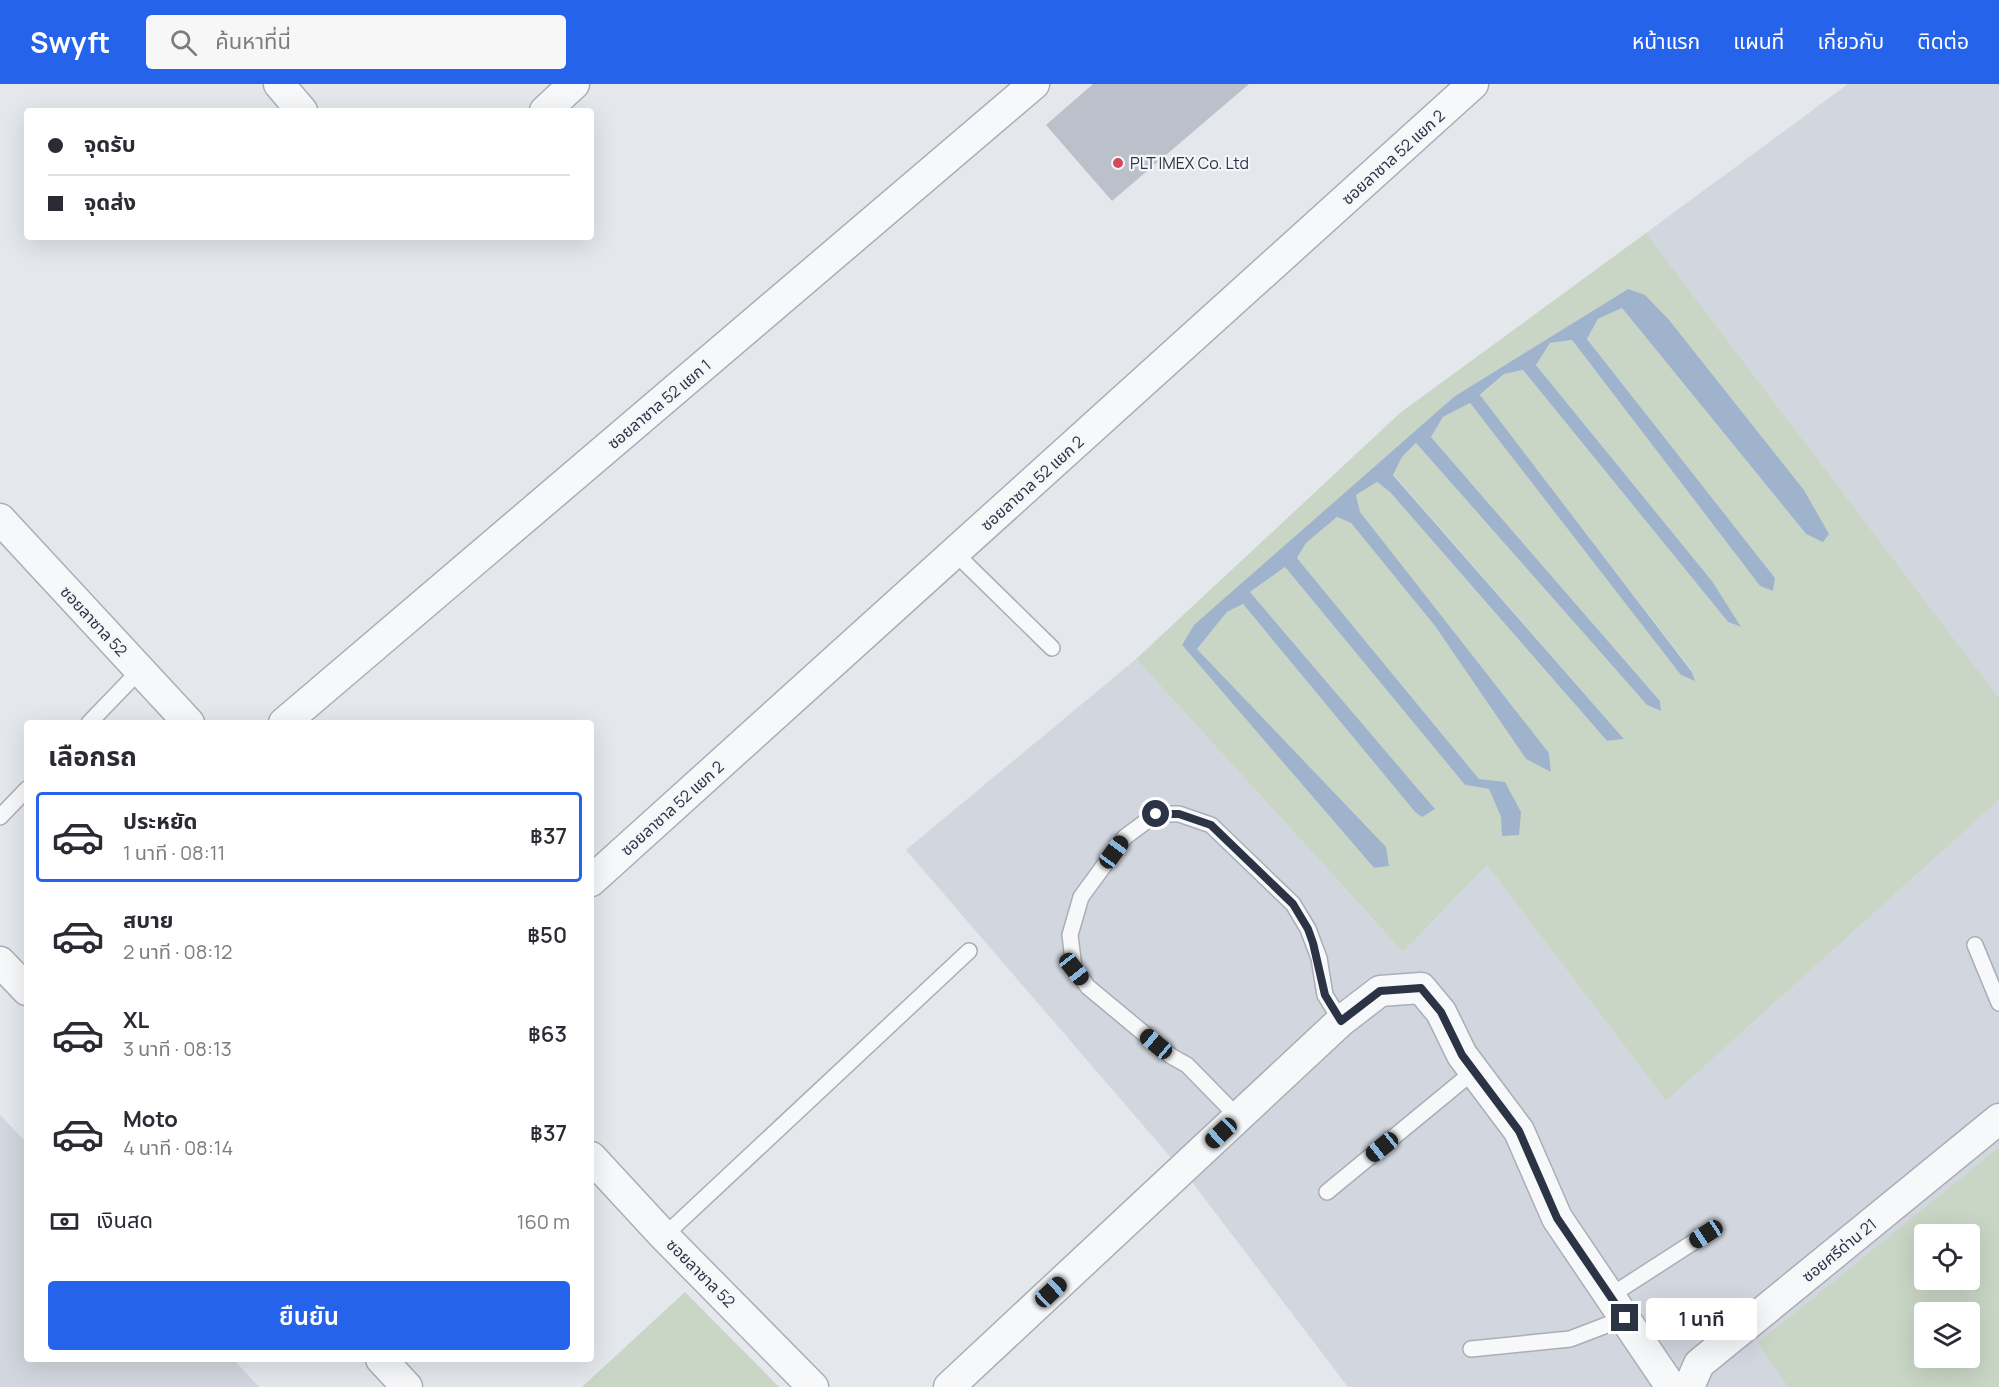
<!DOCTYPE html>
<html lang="th">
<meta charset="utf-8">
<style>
:root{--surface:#fff;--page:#f7f7f7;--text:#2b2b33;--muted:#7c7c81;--line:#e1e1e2;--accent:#2563eb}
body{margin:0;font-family:Manrope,"Noto Sans Thai",sans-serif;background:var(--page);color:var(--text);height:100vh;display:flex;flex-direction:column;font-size:22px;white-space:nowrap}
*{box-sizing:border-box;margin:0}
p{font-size:20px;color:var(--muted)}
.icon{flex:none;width:33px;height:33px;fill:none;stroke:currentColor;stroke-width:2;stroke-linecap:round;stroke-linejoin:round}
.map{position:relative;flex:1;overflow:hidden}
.details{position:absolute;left:24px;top:636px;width:570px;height:642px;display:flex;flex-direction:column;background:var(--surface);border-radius:6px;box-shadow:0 6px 24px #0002}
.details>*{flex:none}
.guide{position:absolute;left:24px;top:24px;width:570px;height:132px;border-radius:6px;box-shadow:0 6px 24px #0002;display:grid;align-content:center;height:132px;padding:0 24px;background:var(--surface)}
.tools{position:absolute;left:1914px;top:1140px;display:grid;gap:12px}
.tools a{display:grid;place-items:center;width:66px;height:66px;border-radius:6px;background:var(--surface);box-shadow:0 6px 24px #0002;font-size:30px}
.end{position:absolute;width:27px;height:27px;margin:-14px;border:8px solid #2b3445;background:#fff;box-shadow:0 0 0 3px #fff}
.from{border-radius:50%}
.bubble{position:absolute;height:42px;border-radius:6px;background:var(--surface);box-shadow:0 6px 24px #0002;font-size:20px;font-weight:600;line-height:42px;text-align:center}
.car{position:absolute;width:18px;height:36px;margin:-18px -9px;border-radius:8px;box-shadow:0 0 4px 2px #0007;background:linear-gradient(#222 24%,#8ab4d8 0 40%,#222 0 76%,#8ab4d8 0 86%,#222 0)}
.guide b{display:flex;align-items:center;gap:21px;height:57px;font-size:22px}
.guide b+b{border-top:2px solid var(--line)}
.guide i{width:15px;height:15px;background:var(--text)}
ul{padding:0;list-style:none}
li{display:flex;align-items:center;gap:18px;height:90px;margin:0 12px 9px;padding:0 12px;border:3px solid transparent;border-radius:6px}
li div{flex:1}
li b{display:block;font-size:22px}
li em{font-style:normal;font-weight:600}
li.active{border-color:var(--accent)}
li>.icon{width:54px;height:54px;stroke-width:1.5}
h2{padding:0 24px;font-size:27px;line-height:72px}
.pay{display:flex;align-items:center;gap:15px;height:66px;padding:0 24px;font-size:22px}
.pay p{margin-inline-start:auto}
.primary-button{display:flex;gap:12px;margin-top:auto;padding:12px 24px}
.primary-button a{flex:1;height:69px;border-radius:6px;background:var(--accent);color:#fff;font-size:24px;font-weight:600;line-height:69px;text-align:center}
header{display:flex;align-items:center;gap:36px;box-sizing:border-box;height:84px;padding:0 30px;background:var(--accent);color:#fff}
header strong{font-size:28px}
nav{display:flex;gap:33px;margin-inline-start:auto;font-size:21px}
.search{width:420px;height:54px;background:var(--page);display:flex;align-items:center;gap:15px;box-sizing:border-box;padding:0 21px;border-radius:6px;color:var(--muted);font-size:22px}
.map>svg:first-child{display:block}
.built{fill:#d2d6de}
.green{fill:#c9d6c5;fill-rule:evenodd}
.water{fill:#9fb4cc}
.building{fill:#bbc0ca}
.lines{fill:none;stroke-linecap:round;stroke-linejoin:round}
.service-casing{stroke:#a9aeb7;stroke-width:18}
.minor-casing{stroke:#a9aeb7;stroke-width:33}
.service{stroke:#f7f8fa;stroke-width:15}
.minor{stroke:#f7f8fa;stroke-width:30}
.route{stroke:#2b3445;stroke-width:8}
.poi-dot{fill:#d1495b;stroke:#f4f6f9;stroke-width:2}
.labels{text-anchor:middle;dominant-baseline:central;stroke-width:4.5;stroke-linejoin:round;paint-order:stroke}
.street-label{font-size:16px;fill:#2b3445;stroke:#f4f6f9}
.poi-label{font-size:16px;fill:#2b3445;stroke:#f4f6f9;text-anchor:start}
</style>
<header>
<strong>Swyft</strong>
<div class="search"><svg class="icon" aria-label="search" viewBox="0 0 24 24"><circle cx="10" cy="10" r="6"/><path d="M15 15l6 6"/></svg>ค้นหาที่นี่</div>
<nav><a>หน้าแรก</a><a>แผนที่</a><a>เกี่ยวกับ</a><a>ติดต่อ</a></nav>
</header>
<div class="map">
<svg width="1999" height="1303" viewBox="0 0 1999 1303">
<rect width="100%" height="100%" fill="#e4e7ec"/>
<path class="built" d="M1848,0H1999V614L1646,149Z
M1136,575L1403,868L1487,781L1666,1017L1999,716V1063L1759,1259L1788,1303H1348L1192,1098L906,766Z
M0,1031L27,1059V1275H233L259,1303H0Z"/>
<path class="green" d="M1646,149L1999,614V716L1666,1017L1487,781L1403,868L1136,575L1400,329ZM1628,205L1670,237L1804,406L1828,450H1806L1622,224L1598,235L1587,255L1775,494L1773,507L1760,502L1572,256L1550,259L1536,281L1712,497L1740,543L1728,538L1523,286L1504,290L1480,312L1692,587L1694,596L1681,590L1470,319L1443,333L1431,353L1660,617L1661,626L1647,621L1416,359L1402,373L1393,390L1624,655L1607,657L1390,408L1377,398L1356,411L1359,428L1549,669L1551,687L1526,675L1435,542L1351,439L1337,433L1306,459L1297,474L1479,695L1521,728L1503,752L1501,733L1489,705L1465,701L1285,483L1250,508L1434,724L1415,728L1243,520L1227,528L1197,565L1385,763L1389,782L1374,784L1182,561L1455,312Z
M1999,1063V1303H1788L1758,1259ZM1924,1150H1970V1196H1924ZM1924,1228H1970V1274H1924Z
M685,1208L779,1303H582Z"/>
<path class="water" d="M1628,205L1645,211L1670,237L1804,406L1829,450L1823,458L1806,450L1622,224L1598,235L1587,255L1775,494L1773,507L1760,502L1572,256L1550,259L1536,281L1712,497L1741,543L1728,538L1523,286L1504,290L1480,311L1692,588L1695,597L1681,591L1470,319L1443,333L1431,353L1660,617L1661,627L1647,621L1416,359L1402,373L1393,391L1624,655L1607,657L1390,408L1377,398L1356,411L1360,428L1549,669L1551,688L1526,675L1435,542L1351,439L1337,433L1306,459L1297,474L1479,695L1505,698L1521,728L1519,751L1502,752L1501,733L1489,705L1465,701L1285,483L1250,508L1435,725L1422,733L1415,728L1243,520L1227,528L1197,565L1386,763L1389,782L1374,784L1182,561L1194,541L1455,312Z"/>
<path class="building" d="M1093,0H1249L1112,117L1046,41Z"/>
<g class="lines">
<g class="service-casing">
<path id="service" d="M955,469L1052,564
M89,639L140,586
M0,733L27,705
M1975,861L1999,919
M1238,1033L1187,981L1171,972L1088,903L1074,884L1070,851L1081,813L1125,753L1156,730H1179L1211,741L1293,820L1308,845L1319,874L1325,911L1341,937
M1327,1108L1474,987
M664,1152L969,867
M1610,1212L1706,1150
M1471,1265L1570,1255L1625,1234"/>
</g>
<g class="minor-casing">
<path id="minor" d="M279,0L302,27
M545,27L574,0
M0,435L189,639
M284,639L1034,0
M591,797L1473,0
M0,878L27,906
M591,1073L664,1152L813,1303
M381,1275L407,1303
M949,1303L1341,937L1380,907L1421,904L1441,928L1462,971L1519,1047L1557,1134L1671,1303
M1689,1303L1699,1280L1999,1035"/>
</g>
<use href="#service" class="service"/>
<use href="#minor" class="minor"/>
</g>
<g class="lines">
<path class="route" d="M1156,730H1179L1211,741L1293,820L1308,845L1313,859L1325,911L1341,937L1380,907L1421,904L1441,928L1462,971L1519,1047L1557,1134L1625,1234"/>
</g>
<circle class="poi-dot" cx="1118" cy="79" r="6"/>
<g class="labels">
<g class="street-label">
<text transform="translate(1393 73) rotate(-42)">ซอยลาซาล 52 แยก 2</text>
<text transform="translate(659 320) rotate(-40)">ซอยลาซาล 52 แยก 1</text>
<text transform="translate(1032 399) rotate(-42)">ซอยลาซาล 52 แยก 2</text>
<text transform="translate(94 537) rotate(47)">ซอยลาซาล 52</text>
<text transform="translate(672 724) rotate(-42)">ซอยลาซาล 52 แยก 2</text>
<text transform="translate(1839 1166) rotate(-39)">ซอยศรีด่าน 21</text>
<text transform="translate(701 1189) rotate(45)">ซอยลาซาล 52</text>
</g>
<g class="poi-label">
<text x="1130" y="79">PLT IMEX Co. Ltd</text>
</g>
</g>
</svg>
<div class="tools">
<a><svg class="icon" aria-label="locate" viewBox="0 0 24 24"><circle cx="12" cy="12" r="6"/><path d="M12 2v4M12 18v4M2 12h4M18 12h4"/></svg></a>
<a><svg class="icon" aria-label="layers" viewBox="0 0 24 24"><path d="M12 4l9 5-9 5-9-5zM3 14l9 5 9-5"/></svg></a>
</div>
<i class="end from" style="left:1156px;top:730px"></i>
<i class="end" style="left:1625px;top:1234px"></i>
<div class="bubble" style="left:1646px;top:1214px;width:111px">1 นาที</div>
<i class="car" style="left:1114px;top:768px;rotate:36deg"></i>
<i class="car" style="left:1074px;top:885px;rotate:142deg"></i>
<i class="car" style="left:1156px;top:960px;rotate:310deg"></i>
<i class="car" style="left:1221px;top:1049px;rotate:227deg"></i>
<i class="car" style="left:1382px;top:1063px;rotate:231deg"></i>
<i class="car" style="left:1706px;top:1150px;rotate:237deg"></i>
<i class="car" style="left:1051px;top:1208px;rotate:47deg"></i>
<div class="guide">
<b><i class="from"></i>จุดรับ</b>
<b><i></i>จุดส่ง</b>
</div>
<section class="details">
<h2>เลือกรถ</h2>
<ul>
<li class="active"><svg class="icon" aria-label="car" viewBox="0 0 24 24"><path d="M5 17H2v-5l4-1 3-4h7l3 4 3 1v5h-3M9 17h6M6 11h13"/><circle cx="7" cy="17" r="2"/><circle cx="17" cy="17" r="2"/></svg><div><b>ประหยัด</b><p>1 นาที · 08:11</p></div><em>฿37</em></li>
<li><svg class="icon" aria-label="car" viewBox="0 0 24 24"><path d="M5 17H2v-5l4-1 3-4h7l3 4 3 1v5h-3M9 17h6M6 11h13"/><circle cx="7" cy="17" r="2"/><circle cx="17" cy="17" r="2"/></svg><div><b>สบาย</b><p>2 นาที · 08:12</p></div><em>฿50</em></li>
<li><svg class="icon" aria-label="car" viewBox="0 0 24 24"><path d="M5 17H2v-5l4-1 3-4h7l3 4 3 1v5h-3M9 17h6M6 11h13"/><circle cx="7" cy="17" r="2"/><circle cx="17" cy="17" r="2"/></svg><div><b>XL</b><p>3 นาที · 08:13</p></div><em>฿63</em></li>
<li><svg class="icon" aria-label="car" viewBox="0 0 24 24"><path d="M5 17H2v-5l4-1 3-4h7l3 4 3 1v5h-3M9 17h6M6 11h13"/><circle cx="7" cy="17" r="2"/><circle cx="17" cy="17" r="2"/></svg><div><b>Moto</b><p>4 นาที · 08:14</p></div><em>฿37</em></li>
</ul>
<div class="pay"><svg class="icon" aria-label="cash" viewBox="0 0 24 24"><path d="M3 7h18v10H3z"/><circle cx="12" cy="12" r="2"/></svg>เงินสด<p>160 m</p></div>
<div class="primary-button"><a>ยืนยัน</a></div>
</section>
</div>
